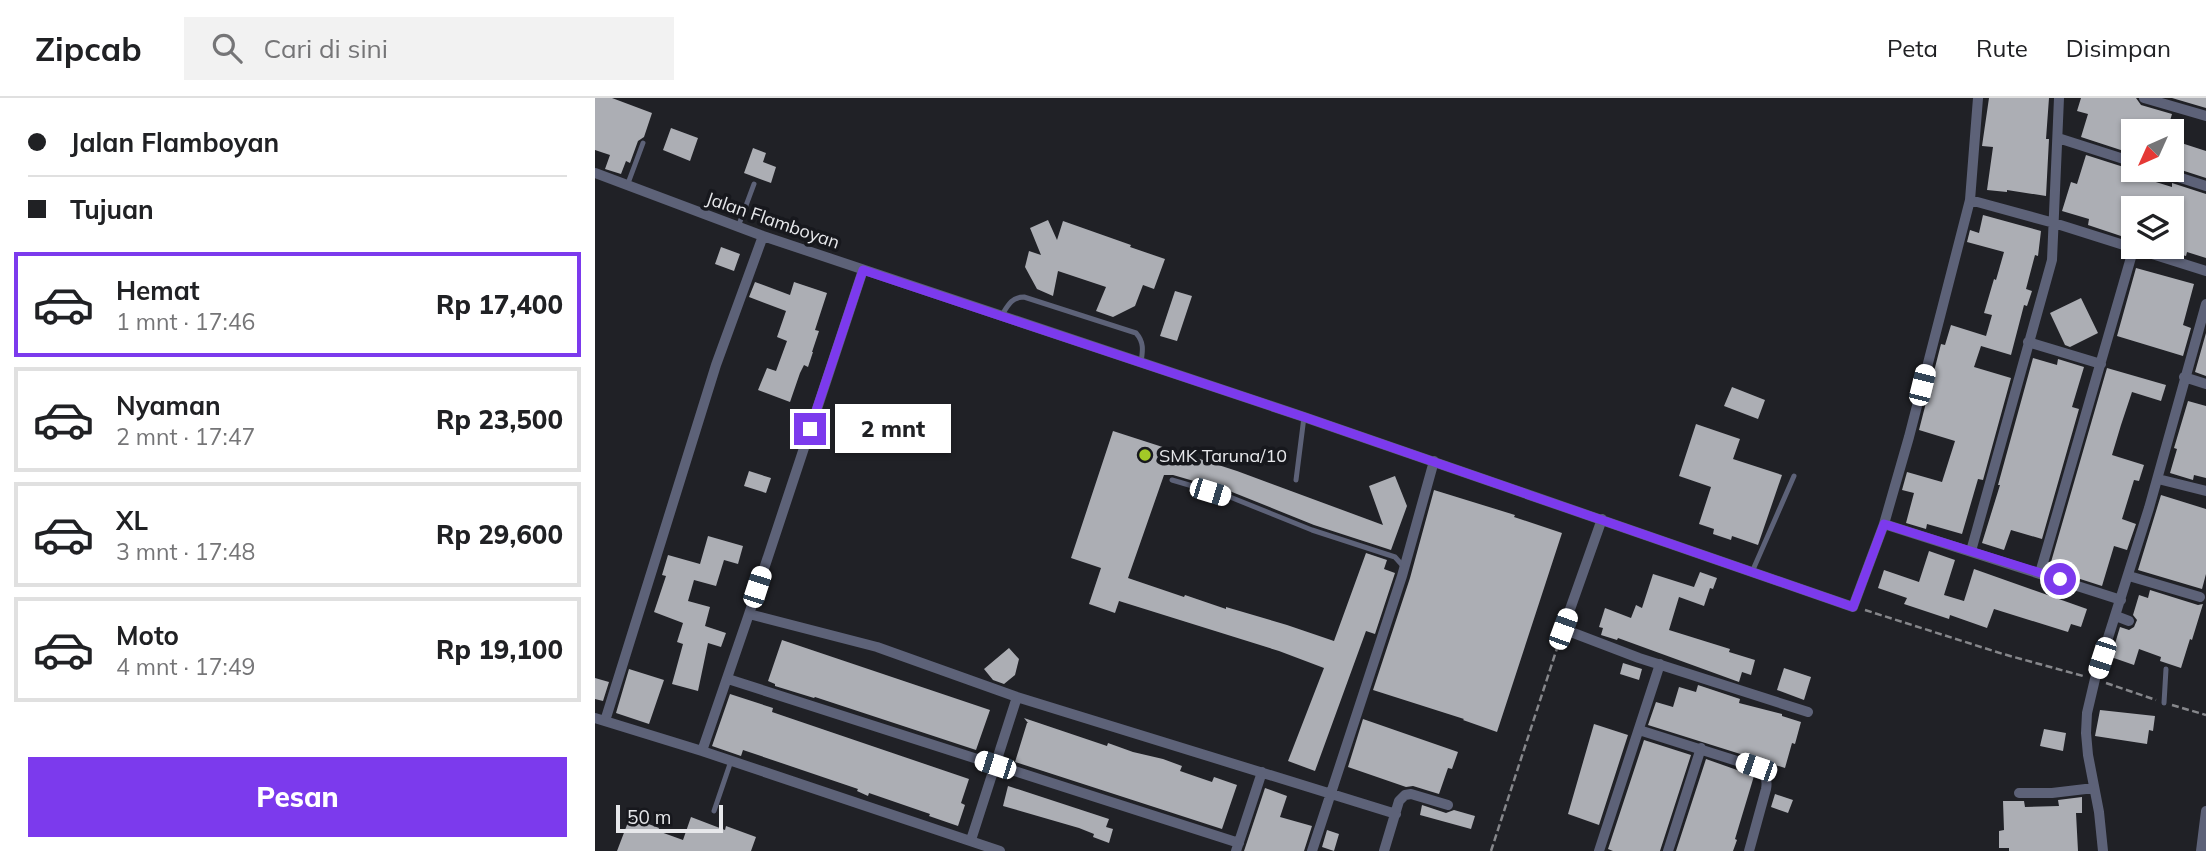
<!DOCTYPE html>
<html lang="id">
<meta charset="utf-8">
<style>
:root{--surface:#fff;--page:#f2f2f2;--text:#202124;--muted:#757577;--line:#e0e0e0;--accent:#7c3aed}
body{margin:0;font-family:Mulish,sans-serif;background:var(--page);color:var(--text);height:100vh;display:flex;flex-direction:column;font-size:26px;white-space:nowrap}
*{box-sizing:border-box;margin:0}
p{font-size:23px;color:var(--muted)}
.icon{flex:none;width:38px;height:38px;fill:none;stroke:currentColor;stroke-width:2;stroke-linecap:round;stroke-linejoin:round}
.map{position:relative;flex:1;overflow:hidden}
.details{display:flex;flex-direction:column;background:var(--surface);width:595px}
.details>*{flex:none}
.hud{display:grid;align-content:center;height:154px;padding:0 28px;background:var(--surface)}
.needle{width:46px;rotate:225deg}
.controls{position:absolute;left:1526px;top:21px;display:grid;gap:14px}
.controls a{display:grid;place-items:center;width:63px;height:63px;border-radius:0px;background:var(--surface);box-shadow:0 2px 5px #0004;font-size:35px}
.scale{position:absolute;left:21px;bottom:18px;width:107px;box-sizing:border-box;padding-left:7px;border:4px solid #e7e8eb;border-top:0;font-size:19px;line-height:24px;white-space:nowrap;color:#e7e8eb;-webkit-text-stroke:5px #17181d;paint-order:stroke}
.end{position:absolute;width:32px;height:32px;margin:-16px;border:9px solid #7c3aed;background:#fff;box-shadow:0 0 0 4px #fff}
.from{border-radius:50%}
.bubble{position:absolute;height:49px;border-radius:0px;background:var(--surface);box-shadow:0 2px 5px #0004;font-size:23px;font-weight:800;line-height:49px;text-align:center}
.car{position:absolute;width:21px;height:42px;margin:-21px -10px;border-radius:9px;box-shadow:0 0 5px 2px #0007;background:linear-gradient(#fff 24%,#345 0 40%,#fff 0 76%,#345 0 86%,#fff 0)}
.hud b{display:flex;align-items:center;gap:24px;height:66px;font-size:26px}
.hud b+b{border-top:2px solid var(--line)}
.hud i{width:18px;height:18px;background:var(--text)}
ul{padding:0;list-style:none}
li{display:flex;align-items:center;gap:21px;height:105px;margin:0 14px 10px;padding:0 14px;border:4px solid var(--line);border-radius:0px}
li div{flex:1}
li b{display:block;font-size:26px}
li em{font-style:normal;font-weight:800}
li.selected{border-color:var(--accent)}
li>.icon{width:63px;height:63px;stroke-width:1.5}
.primary-button{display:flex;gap:14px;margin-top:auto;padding:14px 28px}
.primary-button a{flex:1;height:80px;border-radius:0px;background:var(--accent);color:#fff;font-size:28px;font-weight:800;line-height:80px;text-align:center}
header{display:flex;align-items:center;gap:42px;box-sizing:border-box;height:98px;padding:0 35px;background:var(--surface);border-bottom:2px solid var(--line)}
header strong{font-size:33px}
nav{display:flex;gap:38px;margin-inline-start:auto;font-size:24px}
.search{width:490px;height:63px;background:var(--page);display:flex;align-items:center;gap:18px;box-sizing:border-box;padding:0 24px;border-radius:0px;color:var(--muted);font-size:26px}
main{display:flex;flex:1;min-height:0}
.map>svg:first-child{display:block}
.building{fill:#acaeb4}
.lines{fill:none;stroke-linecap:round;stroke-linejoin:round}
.path{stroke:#86878b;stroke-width:2.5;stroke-dasharray:7 3.5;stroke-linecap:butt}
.lane{stroke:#5d6278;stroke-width:5}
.street{stroke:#5d6278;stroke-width:10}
.route{stroke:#7c3aed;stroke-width:9}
.poi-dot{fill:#a3c927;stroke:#17181d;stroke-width:2.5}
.labels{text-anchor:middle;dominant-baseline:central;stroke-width:7;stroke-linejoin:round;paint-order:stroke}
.street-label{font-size:18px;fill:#e7e8eb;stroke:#17181d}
.poi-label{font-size:18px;fill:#e7e8eb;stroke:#17181d;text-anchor:start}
</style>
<header>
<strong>Zipcab</strong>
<div class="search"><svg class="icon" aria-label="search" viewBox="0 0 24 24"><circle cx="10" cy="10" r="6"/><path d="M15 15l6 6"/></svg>Cari di sini</div>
<nav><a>Peta</a><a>Rute</a><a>Disimpan</a></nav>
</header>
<main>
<section class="details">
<div class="hud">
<b><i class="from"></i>Jalan Flamboyan</b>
<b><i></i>Tujuan</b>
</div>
<ul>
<li class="selected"><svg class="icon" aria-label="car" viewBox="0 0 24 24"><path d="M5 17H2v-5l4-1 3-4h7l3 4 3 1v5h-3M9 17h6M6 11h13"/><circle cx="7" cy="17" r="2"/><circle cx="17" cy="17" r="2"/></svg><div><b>Hemat</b><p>1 mnt · 17:46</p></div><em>Rp 17,400</em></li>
<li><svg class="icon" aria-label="car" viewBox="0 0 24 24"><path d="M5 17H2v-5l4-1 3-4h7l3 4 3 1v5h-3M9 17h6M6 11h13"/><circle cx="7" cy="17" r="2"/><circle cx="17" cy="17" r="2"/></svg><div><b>Nyaman</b><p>2 mnt · 17:47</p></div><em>Rp 23,500</em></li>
<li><svg class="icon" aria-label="car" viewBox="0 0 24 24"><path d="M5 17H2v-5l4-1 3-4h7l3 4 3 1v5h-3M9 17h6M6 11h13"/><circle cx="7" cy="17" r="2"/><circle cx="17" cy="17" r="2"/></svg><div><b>XL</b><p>3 mnt · 17:48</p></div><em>Rp 29,600</em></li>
<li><svg class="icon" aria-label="car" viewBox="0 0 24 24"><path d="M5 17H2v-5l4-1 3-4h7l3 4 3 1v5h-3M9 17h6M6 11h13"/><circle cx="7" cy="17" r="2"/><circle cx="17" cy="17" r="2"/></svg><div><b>Moto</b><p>4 mnt · 17:49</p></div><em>Rp 19,100</em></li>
</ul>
<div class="primary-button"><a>Pesan</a></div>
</section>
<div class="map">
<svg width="1611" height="753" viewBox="0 0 1611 753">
<rect width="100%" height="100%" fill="#202126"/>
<path class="building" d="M0,0H17L57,15L49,39L43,43L35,65L31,63L26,76L10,71L15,57L0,52Z
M1394,0H1454L1451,41H1454L1451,98L1412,92V94L1392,92L1398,49L1387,48Z
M1486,0H1541L1546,7L1577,16L1572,33H1538V56L1486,39L1493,16L1482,13Z
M1577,0H1611V10Z
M76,30L103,40L95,63L68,52Z
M1577,42L1611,53V80L1577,69Z
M158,50L171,55L168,64L181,69L176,85L149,75Z
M1491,57L1538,72V77L1577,89V85L1611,96V160L1592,154L1591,158L1577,154V110H1551L1538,106V138L1527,135L1526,138L1493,127L1494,121L1467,113L1476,84L1482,86Z
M1388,117L1446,133L1443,158L1440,157L1431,191L1437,193L1432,208L1429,207L1416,257L1386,248L1379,269L1416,280L1388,382L1383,381L1367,436L1332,426L1331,431L1311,425L1319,395L1307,392L1312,374L1347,384L1360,343L1324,332L1346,246L1350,247L1356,227L1391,238L1397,217L1389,215L1399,181L1401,182L1409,154L1372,144L1375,132L1384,135Z
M453,122L462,142L468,123L536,147L535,149L570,161L559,191L548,187L540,208L518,219L501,213L511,189L463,173L458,198L442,191L430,169L434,153L446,157L435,130Z
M126,149L145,156L139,173L120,166Z
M1541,170L1599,186L1588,227L1596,230L1588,258L1522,238Z
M160,184L195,197L199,184L232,195L220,232L224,233L217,254H218L213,269L209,267L205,275L195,304L163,292L172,270L181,273L192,243L182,239L191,213L154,199Z
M580,193L597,198L582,243L565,238Z
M1486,200L1503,235L1475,249L1470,247L1455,215Z
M1611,235V278L1600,274Z
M1438,260L1462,267L1463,261L1489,269L1477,309L1484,311L1447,441L1416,432L1409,452L1387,445L1405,387H1403Z
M1512,270L1571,287L1566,303L1537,294L1526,327L1517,357L1549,367L1544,383L1539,382L1527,421L1541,426L1532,452L1519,448L1507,488L1454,471Z
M1137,289L1170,302L1163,321L1129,308Z
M1593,303L1611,308V380L1599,377L1598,382L1575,375L1582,351L1579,350Z
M1101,326L1145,341L1138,361L1187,377L1163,447L1137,438L1136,442L1118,436L1119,431L1104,426L1116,389L1084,378Z
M518,333L642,373L788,427L774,388L800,378L812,408L796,452L719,427L637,394L578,377H569L533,480L589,499L590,497L631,511V509L692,527L739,543L771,455L792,462L789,471L800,475L780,536L771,533L720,673L693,663L729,570L684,553L524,503L520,515L494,506L506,470L476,460Z
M154,373L176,380L171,395L149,388Z
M839,392L920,417L919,419L967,435L902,634L868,622L869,621L778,592L815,480Z
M1566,397L1611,411V476L1607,491L1543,472Z
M113,438L148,448L143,466L129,462L121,488L99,482L93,503L115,509L110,528L131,535L126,549L113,545L103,593L77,586L88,546L82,544L88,525L59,514L71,478L67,477L73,457L105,466Z
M1334,453L1360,462L1349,497L1369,503L1379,471L1492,511L1486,529L1476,526L1473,534L1399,511L1392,530L1355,517L1354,521L1309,506L1312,500L1283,490L1289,472L1324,484Z
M1105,474L1122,480L1118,491L1115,490L1109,508L1084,499L1074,532L1135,551L1134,554L1160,562L1156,577L1147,574L1144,584L1023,540L1022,542L1006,537L1008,530L1004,529L1010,510L1036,520L1041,507L1047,510L1058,476L1099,489Z
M1555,492L1603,507L1608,506L1597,542L1595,541L1586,570L1565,563L1566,559L1544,551L1539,567L1516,559L1525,529L1534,532L1539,529L1542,522L1538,517L1544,497L1553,500Z
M187,542L395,612L381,652L220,599L219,600L180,588V586L173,583Z
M414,550L424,561L420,577L409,586L398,582L389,571Z
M1028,565L1047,571L1044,582L1025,576Z
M1189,570L1216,579L1209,602L1182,592Z
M34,571L69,582L54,626L21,615Z
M0,580L14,584L8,603L0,601Z
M1103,587L1145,601L1144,605L1187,616V618L1206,624L1200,646L1197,645L1190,670L1053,627L1061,604L1078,609L1084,589L1101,594Z
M135,596L178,610L177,614L374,681L366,705L370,707L363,728L334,718L335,716L274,695L273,698L262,693L263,691L148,652L146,658L117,648Z
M1505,612L1560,618L1558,633L1554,632L1552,646L1500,638Z
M429,620L512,648L513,645L538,654L568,661L587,668L585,673L617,684L619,679L642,687L627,731L420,664L432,625H433Z
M768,621L863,654L857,671L853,670L844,696L818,688L811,689L753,669Z
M999,626L1033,637L1004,727L973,716Z
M1449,631L1471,635L1468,653L1445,648Z
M1049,642L1096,657L1065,753H1018L1013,751Z
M1111,661L1159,678L1140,741L1142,742L1138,753H1081Z
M413,688L514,721L511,729L518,731L514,745L498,739L499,736L484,730L408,708Z
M670,690L692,698L685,719L717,728L709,753H649Z
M1180,696L1198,702L1193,715L1176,709Z
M1487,699V715H1481L1483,753H1414V750H1404V733L1409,732L1408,703H1429L1430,709L1464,708L1463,702Z
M827,707L851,715L859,712L880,718L876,731L825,717Z
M35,719L64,730L63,733L88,742L96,719L130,732L131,728L161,739L156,753H22Z
M732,732L744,736L739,753L727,749Z"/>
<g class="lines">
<path class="path" d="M1270,512L1408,556L1488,578
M1511,585L1561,602
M1577,607L1611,617
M896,753L965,541"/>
<path class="lane" d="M32,88L48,45
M143,129L159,86
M407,217C413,207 417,199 429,199L541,235C549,244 548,252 546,264
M577,382L635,399L717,432L800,459L808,468
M701,382L709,319
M1157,474L1199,378
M1569,605L1571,571
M119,713L136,663"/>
<path class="street" d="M1549,0L1611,18
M1463,40L1538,64
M1561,72L1611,88
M0,75L168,138L709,319L1258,509L1289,426L1526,502
M1375,102L1459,125L1611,173
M1433,244L1506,266
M1589,279L1611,286
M1563,381L1611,393
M1007,421L968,531L1044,560L1213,614
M1289,426L1314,339L1375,102L1383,0
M1376,453L1457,162L1464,0
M1445,475L1539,149
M1534,478L1605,499
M154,516L268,172
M1521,518L1534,523
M133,581L644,745
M0,620L107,653L405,753
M10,623L121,267L168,138
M1044,632L1161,669C1170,676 1173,681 1171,691L1154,753
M107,653L154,516L282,549L422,599L801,716
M1424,695H1457L1499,690
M376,742L422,599
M641,753L667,674
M717,753L807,478L839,363
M789,753L804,703L810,697L816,696L853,707
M1004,753L1065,566
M1073,753L1106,650
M1508,753L1504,714L1493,657L1491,635L1492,615L1500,581L1554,410L1611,206
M1606,753L1611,713"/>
</g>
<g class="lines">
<path class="route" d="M215,331L268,172L709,319L1258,509L1289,426L1465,481"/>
</g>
<circle class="poi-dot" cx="550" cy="357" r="7"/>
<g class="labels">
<g class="street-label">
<text transform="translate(178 122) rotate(19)">Jalan Flamboyan</text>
</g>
<g class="poi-label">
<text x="564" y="357">SMK Taruna/10</text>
</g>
</g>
</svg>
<div class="controls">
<a><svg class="needle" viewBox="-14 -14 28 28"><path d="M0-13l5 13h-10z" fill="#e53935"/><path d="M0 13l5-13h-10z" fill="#757577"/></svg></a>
<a><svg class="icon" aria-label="layers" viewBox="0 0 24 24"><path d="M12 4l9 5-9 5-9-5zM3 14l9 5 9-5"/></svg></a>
</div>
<div class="scale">50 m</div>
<i class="end from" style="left:1465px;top:481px"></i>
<i class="end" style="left:215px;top:331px"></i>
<div class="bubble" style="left:240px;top:306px;width:116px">2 mnt</div>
<i class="car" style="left:1327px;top:287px;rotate:14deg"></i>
<i class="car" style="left:615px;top:394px;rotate:107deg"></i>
<i class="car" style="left:162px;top:489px;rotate:18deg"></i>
<i class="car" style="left:968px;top:531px;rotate:20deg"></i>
<i class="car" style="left:1507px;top:560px;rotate:198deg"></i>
<i class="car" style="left:400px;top:667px;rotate:288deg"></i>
<i class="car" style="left:1161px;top:669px;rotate:289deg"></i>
</div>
</main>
